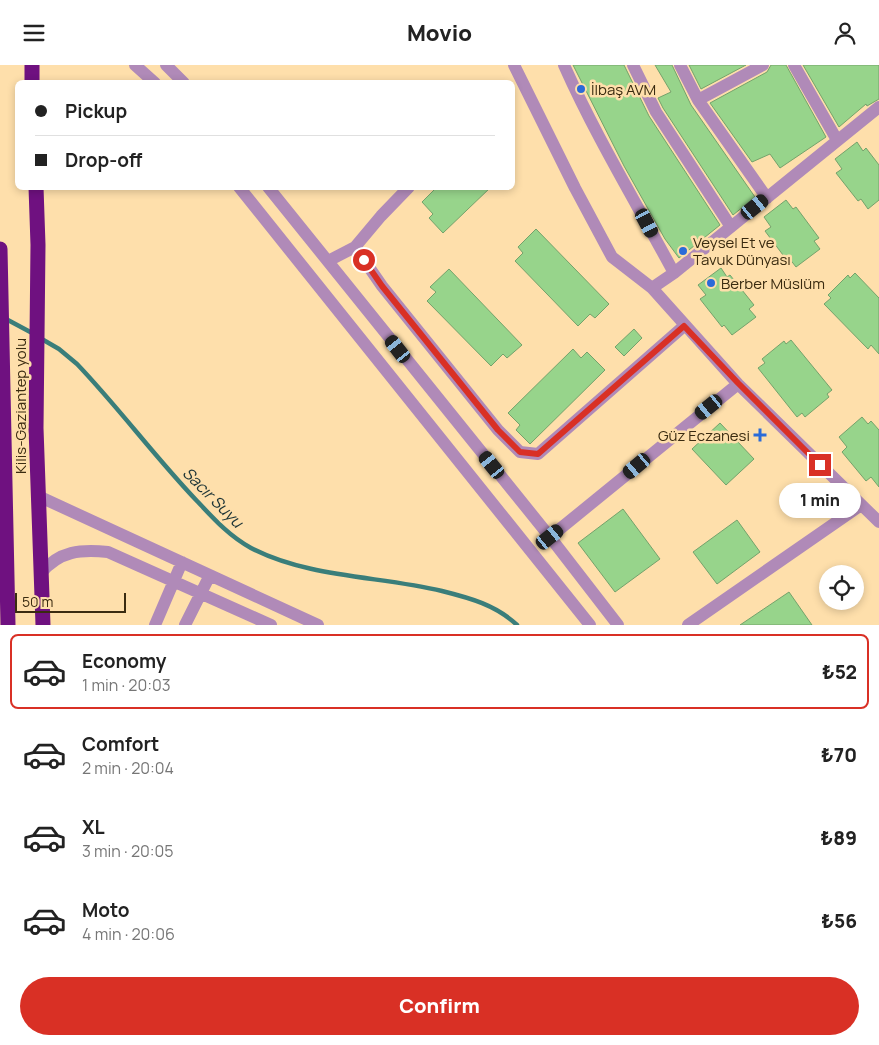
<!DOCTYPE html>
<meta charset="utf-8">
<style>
:root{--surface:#fff;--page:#f2f2f2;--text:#222;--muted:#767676;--line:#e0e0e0;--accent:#d93025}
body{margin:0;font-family:Manrope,sans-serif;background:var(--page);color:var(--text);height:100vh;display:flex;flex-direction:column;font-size:19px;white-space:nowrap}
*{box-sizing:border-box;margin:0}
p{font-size:16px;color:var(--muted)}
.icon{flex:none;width:28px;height:28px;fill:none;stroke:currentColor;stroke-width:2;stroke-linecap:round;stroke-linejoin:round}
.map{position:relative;height:560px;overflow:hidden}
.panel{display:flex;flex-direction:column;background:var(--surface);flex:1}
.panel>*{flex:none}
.guide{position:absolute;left:15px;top:15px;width:500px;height:110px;border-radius:8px;box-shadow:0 2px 8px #0003;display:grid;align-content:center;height:110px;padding:0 20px;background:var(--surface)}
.fabs{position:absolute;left:819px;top:500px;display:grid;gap:10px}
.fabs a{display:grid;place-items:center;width:45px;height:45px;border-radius:50%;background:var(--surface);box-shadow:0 2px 8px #0003;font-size:25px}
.scale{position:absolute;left:15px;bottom:12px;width:111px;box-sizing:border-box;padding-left:5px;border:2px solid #3a2b10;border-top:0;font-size:14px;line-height:18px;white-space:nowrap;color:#3a2b10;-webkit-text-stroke:4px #fedfab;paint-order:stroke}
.end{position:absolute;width:22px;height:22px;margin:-11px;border:6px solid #d93025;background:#fff;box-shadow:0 0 0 2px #fff}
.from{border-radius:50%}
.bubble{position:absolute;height:35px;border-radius:18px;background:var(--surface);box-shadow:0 2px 8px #0003;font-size:16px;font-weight:800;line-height:35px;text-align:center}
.car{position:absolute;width:15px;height:30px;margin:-15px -8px;border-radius:6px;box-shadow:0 0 4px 1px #0007;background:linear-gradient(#222 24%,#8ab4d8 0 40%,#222 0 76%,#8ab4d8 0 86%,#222 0)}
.guide b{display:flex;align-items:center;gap:18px;height:48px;font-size:19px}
.guide b+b{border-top:1px solid var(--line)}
.guide i{width:12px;height:12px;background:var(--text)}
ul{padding:9px 0 0;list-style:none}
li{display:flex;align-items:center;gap:15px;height:75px;margin:0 10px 8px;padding:0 10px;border:2px solid transparent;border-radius:8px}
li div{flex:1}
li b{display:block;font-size:19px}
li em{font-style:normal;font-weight:800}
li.on{border-color:var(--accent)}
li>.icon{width:45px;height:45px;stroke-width:1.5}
.cta{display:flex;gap:10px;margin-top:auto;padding:10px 20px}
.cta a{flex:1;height:58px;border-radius:30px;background:var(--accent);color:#fff;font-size:20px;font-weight:800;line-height:58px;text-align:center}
header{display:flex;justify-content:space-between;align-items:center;height:65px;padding:0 20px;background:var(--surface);font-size:22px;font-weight:800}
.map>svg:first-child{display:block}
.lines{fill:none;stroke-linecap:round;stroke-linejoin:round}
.stream{stroke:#3a7e7a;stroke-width:4.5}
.building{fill:#97d48b;stroke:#74a26b}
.minor{stroke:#b08ab8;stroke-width:12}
.highway{stroke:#6f1180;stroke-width:15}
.route{stroke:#d93025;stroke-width:6}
.poi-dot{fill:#2b6bd8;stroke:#fedfab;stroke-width:2}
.labels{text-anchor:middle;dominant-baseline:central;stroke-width:5;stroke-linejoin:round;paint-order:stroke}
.poi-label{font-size:15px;fill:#3a2b10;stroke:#fedfab;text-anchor:start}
.street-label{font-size:15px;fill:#3a2b10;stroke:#fedfab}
.water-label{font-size:16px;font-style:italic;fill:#1d3436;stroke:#fedfab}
</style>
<header><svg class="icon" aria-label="menu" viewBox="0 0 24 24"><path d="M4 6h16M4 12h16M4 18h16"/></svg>Movio<svg class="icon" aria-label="person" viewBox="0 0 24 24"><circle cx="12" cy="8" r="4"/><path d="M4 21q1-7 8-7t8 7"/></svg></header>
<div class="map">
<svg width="879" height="560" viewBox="0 0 879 560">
<rect width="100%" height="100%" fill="#fedfab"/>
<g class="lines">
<path class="stream" d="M6,254L34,269
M40,273L59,284L77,299C119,343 155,392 197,436C213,453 229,471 251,483C309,513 380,511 442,526C470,533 496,540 517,560"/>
</g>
<path class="building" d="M573,0H624L649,51L720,160L679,193L665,174L624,101Z
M655,0H672L691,40L755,132L733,150L663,43L658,33L671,27Z
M689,0H746L701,24Z
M771,0H786L826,72L780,103L770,89L752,97L710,38L767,7Z
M803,0H879V34L867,41L866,39L839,62Z
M857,77L863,86L866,83L879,100V135L868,144L861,134L858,136L836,108L842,104L835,94Z
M437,122H491L443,168L429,153L433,149L422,137Z
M786,135L793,144L796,142L819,173L814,176L820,184L796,202L789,193L786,194L765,166L771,162L764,152Z
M536,164L609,239L595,253L590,249L578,261L515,196L523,188L518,182Z
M721,203L727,212L730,210L754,240L749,244L756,252L732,270L724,260L722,262L700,234L706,230L698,220Z
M449,204L522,280L507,293L503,289L491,301L427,236L436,227L430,222Z
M855,208L879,233V289L871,280L868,284L824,239L831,233L828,230L848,210L850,213Z
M634,264L642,273L624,291L615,282Z
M791,275L832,325L827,329L829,332L805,352L802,348L797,352L758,303L765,298L762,294L784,276L786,279Z
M573,284L581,293L587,287L605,305L530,379L516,365L520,360L508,348Z
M862,352L868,359L871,356L879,365V422L871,412L866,416L842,387L847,382L839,372Z
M720,358L754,394L726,420L692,384Z
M623,444L660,494L615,527L578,478Z
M737,455L760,487L717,519L693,487Z
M789,527L812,560H740Z"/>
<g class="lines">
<path class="minor" d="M135,0L155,18
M166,0L184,18
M514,0L575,123L612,192L652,223L738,319L879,457
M564,0C596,72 637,139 674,208
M633,0L656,47L731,162
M680,0L698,35L767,133
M794,0L837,75
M698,35L763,0
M239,122L590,560
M268,122L550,472L618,560
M355,182L382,221L498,365L520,387L538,389L684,261
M328,196L355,182L381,151L409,122
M652,223L674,208L879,42
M38,431L318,560
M550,472L738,319
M41,508C59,486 81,484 108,487L271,560
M155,560L182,497
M185,560L210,510
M688,560L861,440"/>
<path class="highway" d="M32,0V18
M36,122L38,180L36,363L43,560
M0,184L8,560"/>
</g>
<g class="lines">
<path class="route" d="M364,195L382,221L498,365L520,387L538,389L684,261L738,318L820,400"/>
</g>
<g class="poi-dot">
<circle cx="581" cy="24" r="5"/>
<circle cx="683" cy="186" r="5"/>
<circle cx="711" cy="218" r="5"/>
<path d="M757.5 362.5h5v5h5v5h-5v5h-5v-5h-5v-5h5z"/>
</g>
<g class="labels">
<g class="poi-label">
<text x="591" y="24">İlbaş AVM</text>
<text x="693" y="177">Veysel Et ve<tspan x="693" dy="17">Tavuk Dünyası</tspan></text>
<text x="721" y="218">Berber Müslüm</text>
<text x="750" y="370" text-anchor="end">Güz Eczanesi</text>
</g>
<g class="street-label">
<text transform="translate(20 341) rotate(-90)">Kilis-Gaziantep yolu</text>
</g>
<g class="water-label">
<text transform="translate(213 432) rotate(45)">Sacır Suyu</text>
</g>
</g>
</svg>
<div class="fabs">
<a><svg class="icon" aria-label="locate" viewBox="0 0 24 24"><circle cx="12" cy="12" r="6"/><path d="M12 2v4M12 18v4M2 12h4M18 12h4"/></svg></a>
</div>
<div class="scale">50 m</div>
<i class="end from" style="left:364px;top:195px"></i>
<i class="end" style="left:820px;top:400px"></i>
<div class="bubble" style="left:779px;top:418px;width:82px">1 min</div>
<i class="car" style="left:755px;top:142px;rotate:51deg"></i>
<i class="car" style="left:647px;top:158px;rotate:152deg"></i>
<i class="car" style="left:398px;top:284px;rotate:322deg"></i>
<i class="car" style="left:709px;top:342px;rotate:231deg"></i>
<i class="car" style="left:492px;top:400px;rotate:321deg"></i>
<i class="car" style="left:637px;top:401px;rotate:230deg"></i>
<i class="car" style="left:550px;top:472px;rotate:51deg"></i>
<div class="guide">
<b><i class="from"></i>Pickup</b>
<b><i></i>Drop-off</b>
</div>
</div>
<section class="panel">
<ul>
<li class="on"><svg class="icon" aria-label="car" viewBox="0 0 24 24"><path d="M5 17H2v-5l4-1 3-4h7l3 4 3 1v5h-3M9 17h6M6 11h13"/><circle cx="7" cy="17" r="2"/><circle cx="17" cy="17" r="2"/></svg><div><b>Economy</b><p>1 min · 20:03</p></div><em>₺52</em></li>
<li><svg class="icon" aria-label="car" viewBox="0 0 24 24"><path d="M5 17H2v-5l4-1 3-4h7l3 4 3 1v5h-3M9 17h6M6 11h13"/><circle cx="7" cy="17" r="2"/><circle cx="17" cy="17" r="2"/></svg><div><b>Comfort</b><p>2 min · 20:04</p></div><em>₺70</em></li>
<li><svg class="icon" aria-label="car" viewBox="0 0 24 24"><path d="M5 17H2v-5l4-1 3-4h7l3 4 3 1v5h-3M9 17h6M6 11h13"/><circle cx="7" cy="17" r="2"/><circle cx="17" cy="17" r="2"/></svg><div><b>XL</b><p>3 min · 20:05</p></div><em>₺89</em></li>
<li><svg class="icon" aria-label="car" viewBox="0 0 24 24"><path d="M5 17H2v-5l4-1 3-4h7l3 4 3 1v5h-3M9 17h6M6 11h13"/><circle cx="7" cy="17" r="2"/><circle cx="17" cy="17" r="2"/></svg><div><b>Moto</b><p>4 min · 20:06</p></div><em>₺56</em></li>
</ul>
<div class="cta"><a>Confirm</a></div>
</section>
